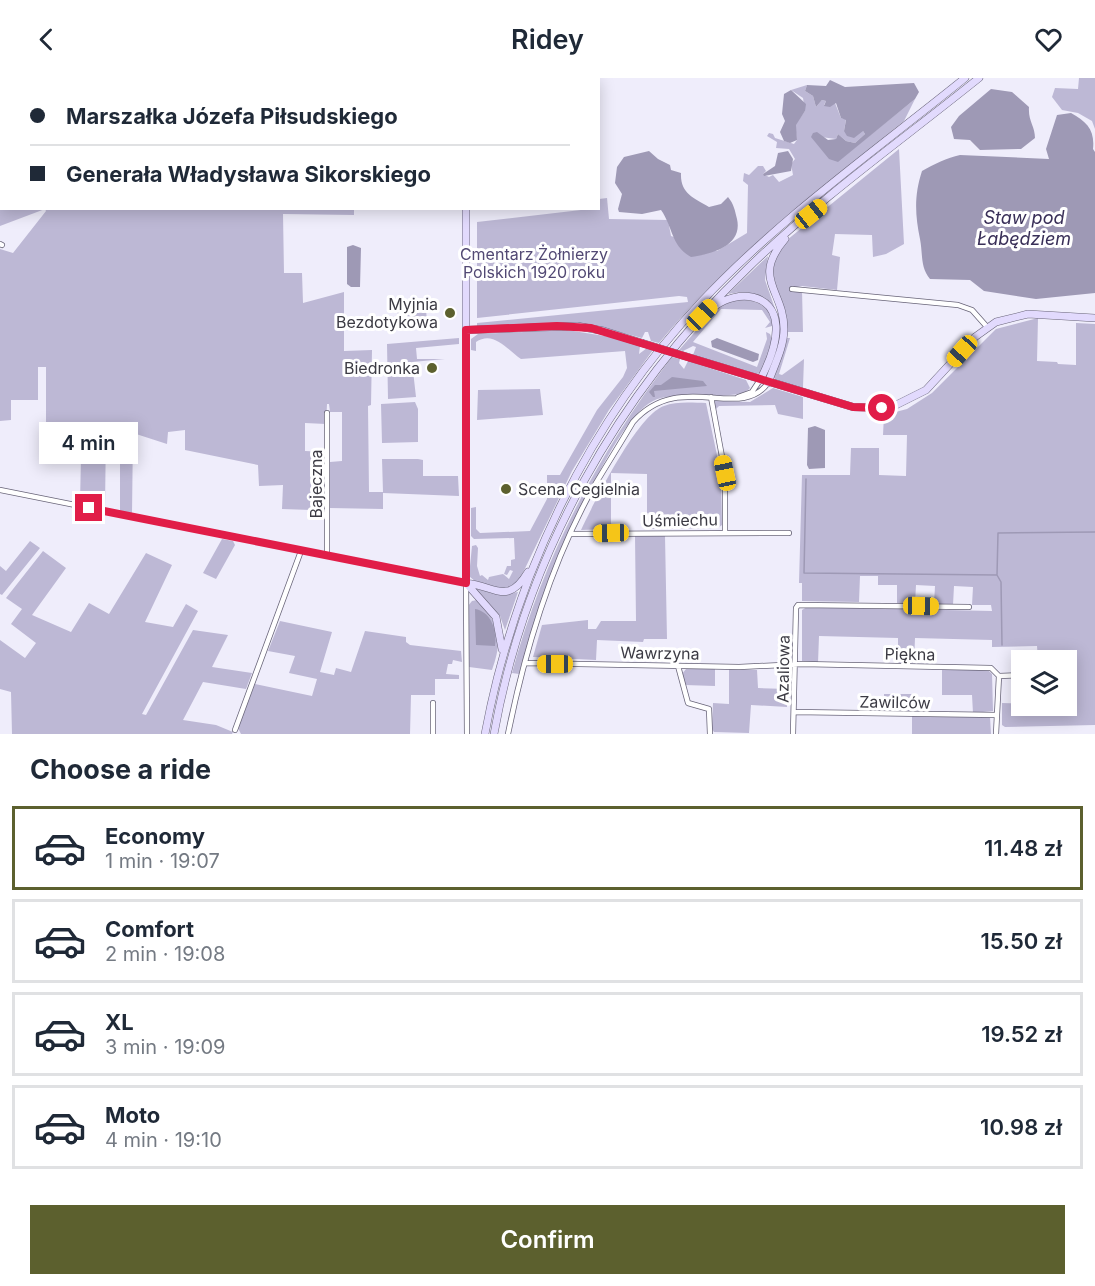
<!DOCTYPE html>
<meta charset="utf-8">
<style>
:root{--surface:#fff;--page:#f6f6f7;--text:#1f2937;--muted:#747a83;--line:#e0e1e3;--accent:#5c602e}
body{margin:0;font-family:Inter,sans-serif;background:var(--page);color:var(--text);height:100vh;display:flex;flex-direction:column;font-size:22px;white-space:nowrap}
*{box-sizing:border-box;margin:0}
p{font-size:20px;color:var(--muted)}
.icon{flex:none;width:33px;height:33px;fill:none;stroke:currentColor;stroke-width:2;stroke-linecap:round;stroke-linejoin:round}
.map{position:relative;height:656px;overflow:hidden}
.panel{display:flex;flex-direction:column;background:var(--surface);flex:1}
.panel>*{flex:none}
.guide{position:absolute;left:0px;top:0px;width:600px;height:132px;box-shadow:0 3px 15px #0003;display:grid;align-content:center;height:132px;padding:0 30px;background:var(--surface)}
.tools{position:absolute;left:1011px;top:572px;display:grid;gap:12px}
.tools a{display:grid;place-items:center;width:66px;height:66px;border-radius:0px;background:var(--surface);box-shadow:0 3px 15px #0003;font-size:30px}
.end{position:absolute;width:27px;height:27px;margin:-14px;border:8px solid #e11d48;background:#fff;box-shadow:0 0 0 3px #fff}
.from{border-radius:50%}
.bubble{position:absolute;height:42px;border-radius:0px;background:var(--surface);box-shadow:0 3px 15px #0003;font-size:20px;font-weight:600;line-height:42px;text-align:center}
.car{position:absolute;width:18px;height:36px;margin:-18px -9px;border-radius:8px;box-shadow:0 0 4px 2px #0007;background:linear-gradient(#f5c518 24%,#345 0 40%,#f5c518 0 76%,#345 0 86%,#f5c518 0)}
.guide b{display:flex;align-items:center;gap:21px;height:57px;font-size:22px}
.guide b+b{border-top:2px solid var(--line)}
.guide i{width:15px;height:15px;background:var(--text)}
ul{padding:0;list-style:none}
li{display:flex;align-items:center;gap:18px;height:84px;margin:0 12px 9px;padding:0 18px;border:3px solid var(--line);border-radius:0px}
li div{flex:1}
li b{display:block;font-size:22px}
li em{font-style:normal;font-weight:600}
li.selected{border-color:var(--accent)}
li>.icon{width:54px;height:54px;stroke-width:1.5}
h2{padding:0 30px;font-size:27px;line-height:72px}
.cta{display:flex;gap:12px;margin-top:auto;padding:12px 30px}
.cta a{flex:1;height:69px;border-radius:0px;background:var(--accent);color:#fff;font-size:24px;font-weight:600;line-height:69px;text-align:center}
header{display:flex;justify-content:space-between;align-items:center;height:78px;padding:0 30px;background:var(--surface);font-size:27px;font-weight:600}
.map>svg:first-child{display:block}
.green{fill:#bdb8d5}
.water{fill:#9e99b5}
.lines{fill:none;stroke-linecap:round;stroke-linejoin:round}
.stream{stroke:#9e99b5;stroke-width:1.5}
.street-casing{stroke:#686478;stroke-width:6}
.secondary-casing{stroke:#686478;stroke-width:8}
.street{stroke:#fff;stroke-width:4.5}
.secondary{stroke:#e2dafd;stroke-width:7}
.secondary-bridge-casing{stroke:#686478;stroke-width:8;stroke-linecap:butt}
.secondary-bridge{stroke:#e2dafd;stroke-width:7}
.route{stroke:#e11d48;stroke-width:8}
.poi-dot{fill:#5c602e;stroke:#fff;stroke-width:2}
.labels{text-anchor:middle;dominant-baseline:central;stroke-width:6;stroke-linejoin:round;paint-order:stroke}
.park-label{font-size:16px;fill:#524974;stroke:#fff}
.poi-label{font-size:16px;fill:#3c3b44;stroke:#fff;text-anchor:end}
.street-label{font-size:16px;fill:#3c3b44;stroke:#fff}
.water-label{font-size:18px;font-style:italic;fill:#392f58;stroke:#fff}
</style>
<header><svg class="icon" aria-label="back" viewBox="0 0 24 24"><path d="M15 5l-7 7 7 7"/></svg>Ridey<svg class="icon" aria-label="heart" viewBox="0 0 24 24"><path d="M12 20l-8-8c-3-5 5-10 8-4 3-6 11-1 8 4z"/></svg></header>
<div class="map">
<svg width="1095" height="656" viewBox="0 0 1095 656">
<rect width="100%" height="100%" fill="#efedfb"/>
<path class="green" d="M1079,0H1095V51L1092,43L1078,35L1062,32L1052,19L1055,10L1078,11Z
M807,7L805,13L813,18L816,29L822,22L826,23L824,27L835,25L841,40L846,41L844,53H863L865,56L855,65L846,63L838,56L836,61L821,59L823,73L838,83L915,21L904,43C817,113 730,180 659,265L651,263L648,254H645L642,260L608,251L568,245L477,248V245L688,224L687,219L679,218L477,240V144L598,130L599,121L607,120L609,141L668,142L671,158L717,173L747,155L748,107L743,103L744,95L749,97L758,88H763L766,93L763,96L769,99L773,97L779,104L793,97L791,86L795,81L789,71L776,70L777,64L767,58L769,55L773,56L775,60L794,66L797,62L795,47L805,33L803,20L791,12Z
M0,49L2,130L354,131V137L283,136L284,195H302L303,225L344,214V273L372,272L371,327L368,328L369,414H383L382,381H418L423,382V398H458L459,418L383,415V431L330,430V384L342,383V334H330L329,326H327L326,346L305,345V373L327,374L325,382H311V432L282,431L283,407L259,408L258,387L185,372V352L168,354L167,366L133,355L132,436L120,434V353L106,351L105,430L80,425L81,378L46,376V289H38V322H11V342L0,343V171L13,175L46,133L45,131L0,148Z
M899,71L904,166L886,176L873,179L872,157L835,156L832,177L840,179L837,212L802,208L791,210L802,212L803,254H786L770,188L787,162Z
M768,178L765,202L781,248C757,234 774,208 728,216Z
M733,220C751,222 774,225 772,248L765,250L770,244L762,232L721,231L693,264L757,289L767,261L766,254L770,256C775,267 766,283 762,294L757,296L693,277L696,269L693,268L683,273L679,272L715,231Z
M420,221L421,232L426,231L427,244L398,247L397,222Z
M1038,240L1037,283L1057,284L1058,286L1076,287V245L1095,246V647L1005,649L1002,647V625L1066,627V582H1038L1037,568L992,569V562L915,560L914,585H898V560L819,558L818,585L802,584V532L807,529L992,533L991,527H972L973,509L954,508L953,527L934,526L935,508L916,507L915,526L897,525V507H878V498H860L859,524L802,523V505H799L802,397H850L851,370H879V397L906,398L907,357H883L884,337L907,331L932,315L996,251Z
M567,252L611,259L640,268L639,276L647,270L653,272L609,332L572,393L518,505L507,512L477,505L469,498L472,468L476,467L478,470L477,488L480,498L482,497L488,502L489,499L503,496L509,501L513,493L510,492L507,497L504,496L507,488H511V482L515,481L514,460L474,461L471,458V430L476,429V451L480,455L530,453L547,421V397H560L597,332L623,299L627,290L625,273L521,281C507,271 493,252 476,264V273L471,272V261L478,256Z
M459,260V266L416,270L417,281H445L412,284L416,319L388,321L387,266Z
M786,260H790L779,296L782,297L804,281L803,309L800,312L776,303L773,298Z
M672,279L680,281L679,285L684,291L688,283L746,302L750,310C738,325 676,311 653,323C604,348 535,541 519,596L512,595C544,478 598,375 672,279Z
M773,310L803,319V341L778,336L775,327L719,328L715,332V323L750,324Z
M540,311L543,337L477,342L478,312Z
M415,324L418,331V364L382,365L381,326Z
M706,325L721,396L722,447L718,450L647,451V396L611,395V451L581,452C594,425 637,337 664,328C676,323 694,325 706,325Z
M635,458H665L667,561H644L643,564L597,562L596,582L533,579L542,547L588,542V551H596L601,543H636Z
M222,461L233,463L235,467L216,501L203,495Z
M30,463L40,470L2,517L0,516V488L6,493Z
M43,473L66,490L32,537L71,554L89,525L109,536L146,475L172,487L145,544L173,549L186,526L198,533L142,636L146,637L193,552L228,557L212,589L252,595L246,611L203,604L183,642L216,647L233,654L232,656H12L11,614L0,611V562L25,580L36,565L11,546L22,531L6,520Z
M474,510L501,517L518,514L505,552L500,538Z
M477,522C500,546 503,561 492,592L469,589L468,528L472,523Z
M280,543L332,554L320,594L334,597L336,590L351,594L365,553L406,559V564L410,567L461,573L462,584L453,582L452,586H448L446,596L459,597V601H435V617H411L410,656H241L238,650L255,606L312,618L317,601L289,595L295,578L268,573Z
M686,591H715V608L685,607L682,596Z
M729,591L757,592L758,610L787,611V629L751,627L749,655L714,654L712,651L713,625L729,626Z
M942,592H988L992,596L993,633L973,635L972,617H942Z
M884,616H913V634L884,633Z
M912,638L990,639L991,656H912Z"/>
<path class="water" d="M830,2L845,9L914,5L919,14L915,21L838,84L829,81L811,59L813,55L817,54L828,62L836,61L838,56L846,63L855,65L865,56L863,53L854,60L847,58L844,53L846,42L841,40L836,25L830,29L824,28L826,23L822,22L816,29L813,18L805,13L807,7L826,8Z
M991,11L1012,14L1029,29C1028,43 1035,48 1035,60L1021,71L980,72L970,62L954,61L951,49L959,38Z
M791,12L806,26L805,33L796,47L797,62L790,65L784,63L780,54L785,43L782,36L784,16Z
M1071,35C1087,44 1095,52 1093,71L1095,74V215L1036,221L984,213L970,202L930,201C920,189 923,176 920,161C915,137 914,117 922,93C934,86 947,80 960,77L1049,81L1046,71L1057,37Z
M649,73L658,81L670,87L671,92L681,95C680,115 693,120 709,129L721,126L728,119C734,126 735,133 737,141C743,168 712,176 691,179C671,168 673,149 661,132L642,136L619,134L618,131L622,116L615,105L617,89L624,79Z
M788,73L793,81L791,93L764,98L763,96L775,88L778,75Z
M353,167L361,170L360,209H351L347,206V169Z
M717,260L759,276L758,282L753,284L712,269L711,263Z
M672,299L703,303L707,308L654,313L655,319H653L649,314L655,307H661Z
M815,348L825,352V390L809,391L807,387L808,350Z
M475,531C492,534 497,553 495,568L476,567Z"/>
<g class="lines">
<path class="stream" d="M806,401L804,495L997,497
M1002,567L1001,504L997,497L998,455L1095,454"/>
<g class="street-casing">
<path id="street" d="M0,2H2
M162,2V0
M0,166L2,167
M792,211L958,227L972,232L988,250
M711,319L725,395V454
M738,319L752,314L760,302
M0,412L466,505L467,656
M571,456L789,455
M327,478V335
M525,585L739,589L803,586L991,590L999,598
M678,588L688,625L709,631L710,656
M999,598L1022,597
M433,625V656
M794,634L997,637
M235,652L301,473
M508,656C525,572 551,485 593,410C606,388 620,366 633,344C680,291 740,344 768,305
M793,656L796,530L798,527L969,529
M996,656L999,598"/>
</g>
<g class="secondary-casing">
<path id="secondary" d="M5,2L6,0
M467,2V0
M0,7L2,6
M715,228C737,212 774,214 776,248C777,266 768,287 760,302
M466,252L577,248L604,253L642,265
M691,280L853,329L890,330L926,312L975,259L996,244L1028,236L1095,240
M768,305C774,288 784,269 784,251C784,212 751,201 785,161
M466,505V130
M466,505C495,508 508,528 528,494
M466,505L496,539L502,571
M485,656C515,495 589,343 702,223C780,140 876,72 965,0
M494,656C526,477 617,316 748,190C819,121 902,62 979,0"/>
</g>
<use href="#street" class="street"/>
<use href="#secondary" class="secondary"/>
<g class="secondary-bridge-casing">
<path id="secondary-bridge" d="M642,265L691,280"/>
</g>
<use href="#secondary-bridge" class="secondary-bridge"/>
</g>
<g class="lines">
<path class="route" d="M89,430L466,505V252L557,248L591,250L853,329L882,330"/>
</g>
<g class="poi-dot">
<circle cx="450" cy="235" r="6"/>
<circle cx="432" cy="290" r="6"/>
<circle cx="506" cy="411" r="6"/>
</g>
<g class="labels">
<g class="park-label">
<text x="534" y="176">Cmentarz Żołnierzy<tspan x="534" dy="18">Polskich 1920 roku</tspan></text>
</g>
<g class="poi-label">
<text x="438" y="226">Myjnia<tspan x="438" dy="18">Bezdotykowa</tspan></text>
<text x="420" y="290">Biedronka</text>
<text x="518" y="411" text-anchor="start">Scena Cegielnia</text>
</g>
<g class="street-label">
<text transform="translate(316 406) rotate(-90)">Bajeczna</text>
<text transform="translate(680 442) rotate(-1)">Uśmiechu</text>
<text transform="translate(660 575) rotate(1)">Wawrzyna</text>
<text transform="translate(910 576) rotate(1)">Piękna</text>
<text transform="translate(783 591) rotate(-89)">Azaliowa</text>
<text transform="translate(895 624) rotate(1)">Zawilców</text>
</g>
<g class="water-label">
<text x="1024" y="139">Staw pod<tspan x="1024" dy="21">Łabędziem</tspan></text>
</g>
</g>
</svg>
<div class="tools">
<a><svg class="icon" aria-label="layers" viewBox="0 0 24 24"><path d="M12 4l9 5-9 5-9-5zM3 14l9 5 9-5"/></svg></a>
</div>
<i class="end from" style="left:882px;top:330px"></i>
<i class="end" style="left:89px;top:430px"></i>
<div class="bubble" style="left:39px;top:344px;width:99px">4 min</div>
<i class="car" style="left:811px;top:136px;rotate:51deg"></i>
<i class="car" style="left:702px;top:237px;rotate:44deg"></i>
<i class="car" style="left:962px;top:273px;rotate:222deg"></i>
<i class="car" style="left:725px;top:395px;rotate:348deg"></i>
<i class="car" style="left:611px;top:455px;rotate:269deg"></i>
<i class="car" style="left:921px;top:528px;rotate:91deg"></i>
<i class="car" style="left:555px;top:586px;rotate:270deg"></i>
<div class="guide">
<b><i class="from"></i>Marszałka Józefa Piłsudskiego</b>
<b><i></i>Generała Władysława Sikorskiego</b>
</div>
</div>
<section class="panel">
<h2>Choose a ride</h2>
<ul>
<li class="selected"><svg class="icon" aria-label="car" viewBox="0 0 24 24"><path d="M5 17H2v-5l4-1 3-4h7l3 4 3 1v5h-3M9 17h6M6 11h13"/><circle cx="7" cy="17" r="2"/><circle cx="17" cy="17" r="2"/></svg><div><b>Economy</b><p>1 min · 19:07</p></div><em>11.48 zł</em></li>
<li><svg class="icon" aria-label="car" viewBox="0 0 24 24"><path d="M5 17H2v-5l4-1 3-4h7l3 4 3 1v5h-3M9 17h6M6 11h13"/><circle cx="7" cy="17" r="2"/><circle cx="17" cy="17" r="2"/></svg><div><b>Comfort</b><p>2 min · 19:08</p></div><em>15.50 zł</em></li>
<li><svg class="icon" aria-label="car" viewBox="0 0 24 24"><path d="M5 17H2v-5l4-1 3-4h7l3 4 3 1v5h-3M9 17h6M6 11h13"/><circle cx="7" cy="17" r="2"/><circle cx="17" cy="17" r="2"/></svg><div><b>XL</b><p>3 min · 19:09</p></div><em>19.52 zł</em></li>
<li><svg class="icon" aria-label="car" viewBox="0 0 24 24"><path d="M5 17H2v-5l4-1 3-4h7l3 4 3 1v5h-3M9 17h6M6 11h13"/><circle cx="7" cy="17" r="2"/><circle cx="17" cy="17" r="2"/></svg><div><b>Moto</b><p>4 min · 19:10</p></div><em>10.98 zł</em></li>
</ul>
<div class="cta"><a>Confirm</a></div>
</section>
